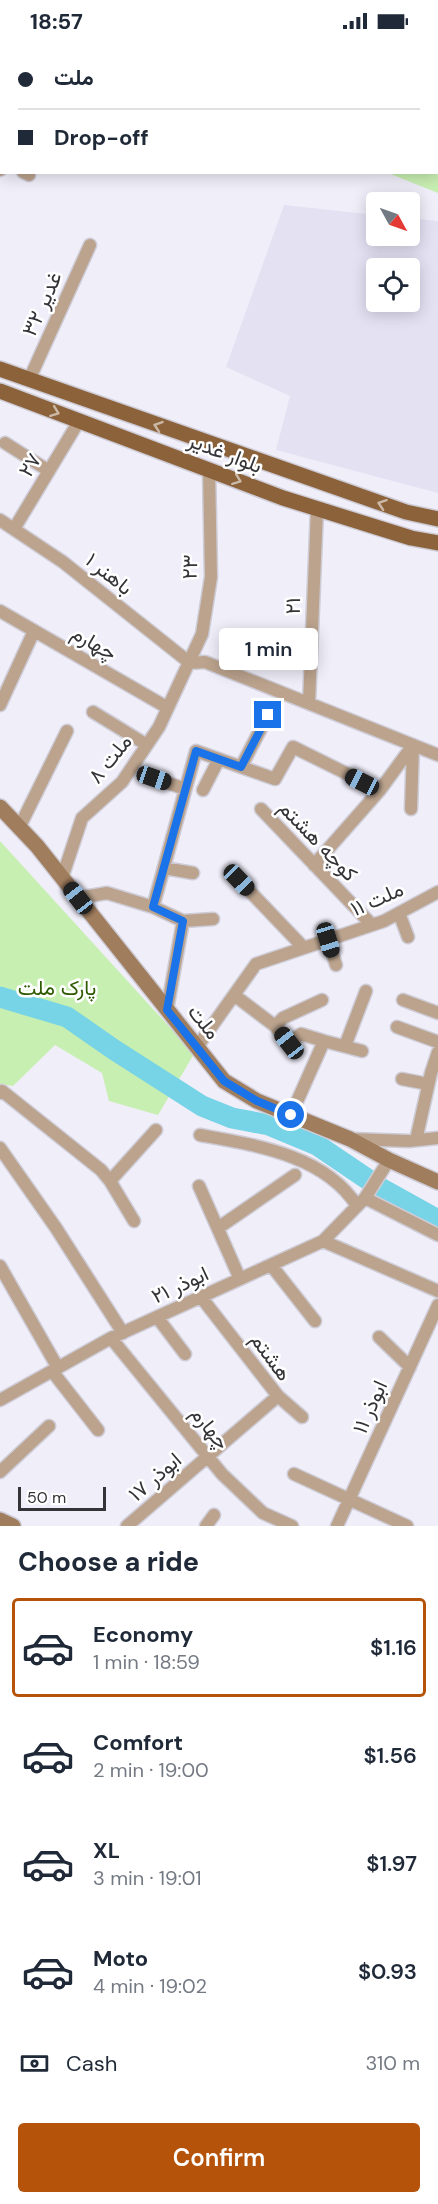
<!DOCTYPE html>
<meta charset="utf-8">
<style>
:root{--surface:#fff;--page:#f2f2f3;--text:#1f2937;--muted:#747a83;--line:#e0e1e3;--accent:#b45309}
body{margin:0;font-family:"DM Sans",Vazirmatn,sans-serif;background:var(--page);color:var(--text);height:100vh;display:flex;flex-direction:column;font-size:22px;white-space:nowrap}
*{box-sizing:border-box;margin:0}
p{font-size:20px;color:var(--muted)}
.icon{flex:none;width:33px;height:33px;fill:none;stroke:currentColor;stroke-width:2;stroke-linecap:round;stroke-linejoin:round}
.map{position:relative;height:1484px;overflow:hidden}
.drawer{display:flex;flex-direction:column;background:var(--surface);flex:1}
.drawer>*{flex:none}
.hud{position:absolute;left:0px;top:0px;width:438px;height:132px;box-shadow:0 3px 15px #0003;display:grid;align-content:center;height:132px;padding:0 18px;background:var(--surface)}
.needle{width:39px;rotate:130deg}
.controls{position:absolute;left:366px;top:150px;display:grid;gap:12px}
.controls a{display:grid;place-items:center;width:54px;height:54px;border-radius:6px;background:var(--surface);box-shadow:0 3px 15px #0003;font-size:30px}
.scale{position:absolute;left:18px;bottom:15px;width:88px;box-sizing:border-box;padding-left:6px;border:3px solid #343337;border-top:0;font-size:16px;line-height:21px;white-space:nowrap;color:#343337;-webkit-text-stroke:4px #fff;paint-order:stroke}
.end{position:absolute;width:27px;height:27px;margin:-14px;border:8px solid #1a73e8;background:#fff;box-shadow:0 0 0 3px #fff}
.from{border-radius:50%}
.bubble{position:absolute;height:42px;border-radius:6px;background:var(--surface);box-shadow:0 3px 15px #0003;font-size:20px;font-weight:600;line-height:42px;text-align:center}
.car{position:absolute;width:18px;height:36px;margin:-18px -9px;border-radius:8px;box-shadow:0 0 4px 2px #0007;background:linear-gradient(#222 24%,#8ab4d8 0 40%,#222 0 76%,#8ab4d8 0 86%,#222 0)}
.hud b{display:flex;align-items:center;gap:21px;height:57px;font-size:22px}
.hud b+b{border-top:2px solid var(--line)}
.hud i{width:15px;height:15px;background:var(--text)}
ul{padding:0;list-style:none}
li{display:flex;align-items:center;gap:18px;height:99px;margin:0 12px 9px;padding:0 6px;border:3px solid transparent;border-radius:6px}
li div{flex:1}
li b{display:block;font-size:22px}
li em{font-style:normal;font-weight:600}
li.selected{border-color:var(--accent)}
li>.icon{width:54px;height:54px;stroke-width:1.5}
h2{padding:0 18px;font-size:27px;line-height:72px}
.pay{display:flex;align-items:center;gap:15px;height:66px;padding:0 18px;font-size:22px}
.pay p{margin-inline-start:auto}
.cta{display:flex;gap:12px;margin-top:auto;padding:12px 18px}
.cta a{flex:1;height:69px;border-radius:6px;background:var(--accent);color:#fff;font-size:24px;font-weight:600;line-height:69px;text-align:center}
.status{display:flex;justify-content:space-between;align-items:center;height:42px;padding:0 30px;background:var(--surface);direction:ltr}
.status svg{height:16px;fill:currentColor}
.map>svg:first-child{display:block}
.built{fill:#e4e1f3;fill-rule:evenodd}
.green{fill:#c8efb2}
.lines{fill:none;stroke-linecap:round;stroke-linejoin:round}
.river{stroke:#77d3e6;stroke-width:21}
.minor-casing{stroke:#ceccd6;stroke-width:15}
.secondary-casing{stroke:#ceccd6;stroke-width:18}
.primary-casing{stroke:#ceccd6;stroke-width:18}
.minor{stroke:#bba38d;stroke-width:12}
.secondary{stroke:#a07d5d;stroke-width:15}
.primary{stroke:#8c623a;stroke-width:15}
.oneway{stroke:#cbb8a6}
.route{stroke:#1a73e8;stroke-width:8}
.labels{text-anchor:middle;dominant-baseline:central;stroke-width:5;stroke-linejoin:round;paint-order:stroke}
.street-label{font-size:21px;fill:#343337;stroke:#fff}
.park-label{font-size:21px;fill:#2e5b00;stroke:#fff}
</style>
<div class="status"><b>18:57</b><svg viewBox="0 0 49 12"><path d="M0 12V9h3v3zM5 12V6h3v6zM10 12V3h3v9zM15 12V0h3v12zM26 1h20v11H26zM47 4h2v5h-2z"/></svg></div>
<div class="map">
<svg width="438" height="1484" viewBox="0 0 438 1484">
<rect width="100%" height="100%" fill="#f0eef9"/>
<path class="built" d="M284,163L376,173V194H410V176L438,179V451L276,408L290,354L226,325ZM376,226H410V260H376Z"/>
<path class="green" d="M338,0H438V151L388,131L436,130V2Z
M0,799L194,1012L158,1073L109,1059L102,1031L55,1003L13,1044L0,1042Z"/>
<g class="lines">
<path class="river" d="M0,955L67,975L113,1007L202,1064L232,1076L269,1083L317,1103L382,1147L438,1178"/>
<g class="minor-casing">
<path id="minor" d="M18,0L20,2
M132,0L134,2
M215,0L216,2
M90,2L91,0
M188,2L190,0
M0,49L2,50
M0,128L2,125
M23,130L29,133
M29,338L90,203
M5,401L49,429
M0,478L63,520L190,621
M14,487L79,379
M0,569L168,666
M190,621L205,620L438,713
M309,661L317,468
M0,663L34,589
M93,670L147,703
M241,725L268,673
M154,736L185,747
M203,748L219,717
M261,767L372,883
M411,767L413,703
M19,786L67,689
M314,823L380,748L413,703
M164,826L193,831
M62,836L82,776L122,740L159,685L202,592L211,535L209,427
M239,838L304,906
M78,856L107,851L153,865L183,879L213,877
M153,865L196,709L275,737L293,705L380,748
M399,871L408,895
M328,898L336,923
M234,953L275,984L289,1001L301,992L324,999
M403,958L438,971
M167,968L183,879
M275,984L283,976L322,958
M397,985L438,1000
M345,1004L366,949
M197,1005L256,922L384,879L438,850
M402,1037L428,1042
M0,1051L2,1049L101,1128L110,1139L134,1179
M291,1073L324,999L362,1009
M200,1093C255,1103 325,1113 357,1164
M351,1097L409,1099L438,1096
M416,1098L431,1031L438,1010
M0,1106L56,1186L123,1291
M110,1139L156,1088
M199,1144L240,1237
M365,1156L438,1193
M218,1186L295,1133
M323,1199L438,1249
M271,1223L315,1279
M0,1224L58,1326
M157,1275L185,1312
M379,1295L410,1325
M111,1296L222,1432L263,1471L292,1484
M52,1329L98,1388
M278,1354L302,1375
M0,1358L111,1296L323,1199L365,1156L389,1118
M0,1430L49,1384
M294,1432L407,1484
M127,1484L278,1354L201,1255
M206,1484L214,1473
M337,1484L438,1263"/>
</g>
<g class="secondary-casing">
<path id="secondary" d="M0,765L37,804L224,1039L257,1059L350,1097L389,1118L438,1140
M0,1478L13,1484"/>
</g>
<g class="primary-casing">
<path id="primary" d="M0,327L406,470L438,477
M0,349L283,456L411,496L438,501"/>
</g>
<use href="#minor" class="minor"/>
<use href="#secondary" class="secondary"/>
<use href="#primary" class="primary"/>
</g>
<defs><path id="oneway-chevron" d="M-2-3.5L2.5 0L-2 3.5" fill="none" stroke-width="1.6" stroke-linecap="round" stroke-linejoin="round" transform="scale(1.5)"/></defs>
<g class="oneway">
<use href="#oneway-chevron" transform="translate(55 370) rotate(21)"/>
<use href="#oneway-chevron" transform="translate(158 384) rotate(-161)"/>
<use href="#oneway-chevron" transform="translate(237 438) rotate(21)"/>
<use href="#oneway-chevron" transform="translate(382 462) rotate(-161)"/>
</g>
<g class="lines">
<path class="route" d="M268,673L241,725L196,709L153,865L183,879L167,968L224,1039L257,1059L291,1073"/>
</g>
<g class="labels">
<g class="street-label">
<text transform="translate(42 262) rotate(-66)">۳۲ غدیر</text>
<text transform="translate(225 411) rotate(21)">بلوار غدیر</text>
<text transform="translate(30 423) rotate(-59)">۲۷</text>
<text transform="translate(190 525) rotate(-88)">۲۳</text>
<text transform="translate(109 532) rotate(39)">باهنر ۱</text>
<text transform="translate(293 564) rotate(-88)">۲۱</text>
<text transform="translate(94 601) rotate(30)">چهارم</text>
<text transform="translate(110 717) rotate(-51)">۸ ملت</text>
<text transform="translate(318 799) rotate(46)">کوچه هشتم</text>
<text transform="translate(377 857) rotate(-24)">۱۱ ملت</text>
<text transform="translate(204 980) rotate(51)">ملت</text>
<text transform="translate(180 1243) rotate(-25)">۲۱ ابوذر</text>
<text transform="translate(271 1315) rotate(54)">هشتم</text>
<text transform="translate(370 1365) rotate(-66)">ابوذر ۱۱</text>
<text transform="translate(210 1386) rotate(51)">چهارم</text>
<text transform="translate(155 1435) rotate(-41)">۱۷ ابوذر</text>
</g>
<g class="park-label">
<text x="57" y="946">پارک ملت</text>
</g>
</g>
</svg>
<div class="controls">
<a><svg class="needle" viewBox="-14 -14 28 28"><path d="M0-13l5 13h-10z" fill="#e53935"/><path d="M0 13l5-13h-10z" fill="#747a83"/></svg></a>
<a><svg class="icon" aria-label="locate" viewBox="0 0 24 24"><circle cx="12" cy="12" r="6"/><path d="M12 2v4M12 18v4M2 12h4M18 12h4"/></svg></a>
</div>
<div class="scale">50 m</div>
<i class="end from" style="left:291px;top:1073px"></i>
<i class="end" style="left:268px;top:673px"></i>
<div class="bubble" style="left:219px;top:586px;width:99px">1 min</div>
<i class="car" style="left:154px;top:736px;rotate:109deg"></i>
<i class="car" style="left:362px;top:740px;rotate:297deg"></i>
<i class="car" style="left:239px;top:838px;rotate:136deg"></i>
<i class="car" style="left:78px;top:856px;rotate:322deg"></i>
<i class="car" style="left:328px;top:898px;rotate:163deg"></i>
<i class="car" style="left:289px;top:1001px;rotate:322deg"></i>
<div class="hud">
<b><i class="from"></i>ملت</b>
<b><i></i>Drop-off</b>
</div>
</div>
<section class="drawer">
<h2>Choose a ride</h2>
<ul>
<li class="selected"><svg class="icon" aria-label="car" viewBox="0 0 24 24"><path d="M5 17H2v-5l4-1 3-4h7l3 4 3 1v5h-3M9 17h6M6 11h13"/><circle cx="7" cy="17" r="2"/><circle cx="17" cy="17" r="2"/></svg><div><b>Economy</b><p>1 min · 18:59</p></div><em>$1.16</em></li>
<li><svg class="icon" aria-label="car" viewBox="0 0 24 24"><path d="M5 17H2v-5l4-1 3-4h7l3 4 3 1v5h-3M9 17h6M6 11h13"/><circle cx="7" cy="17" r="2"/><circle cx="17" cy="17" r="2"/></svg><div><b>Comfort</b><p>2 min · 19:00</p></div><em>$1.56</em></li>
<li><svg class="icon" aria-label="car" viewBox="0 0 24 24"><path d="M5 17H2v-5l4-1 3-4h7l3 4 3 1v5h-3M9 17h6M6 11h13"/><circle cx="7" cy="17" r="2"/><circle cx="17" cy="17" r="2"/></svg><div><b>XL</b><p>3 min · 19:01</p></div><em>$1.97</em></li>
<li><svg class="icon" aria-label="car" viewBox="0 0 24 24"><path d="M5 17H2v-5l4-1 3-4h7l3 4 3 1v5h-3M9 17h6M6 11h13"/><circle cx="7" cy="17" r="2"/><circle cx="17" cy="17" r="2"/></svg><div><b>Moto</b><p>4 min · 19:02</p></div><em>$0.93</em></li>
</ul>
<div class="pay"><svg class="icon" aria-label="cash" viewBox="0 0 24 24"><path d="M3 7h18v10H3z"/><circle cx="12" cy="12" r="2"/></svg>Cash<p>310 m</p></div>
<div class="cta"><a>Confirm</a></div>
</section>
